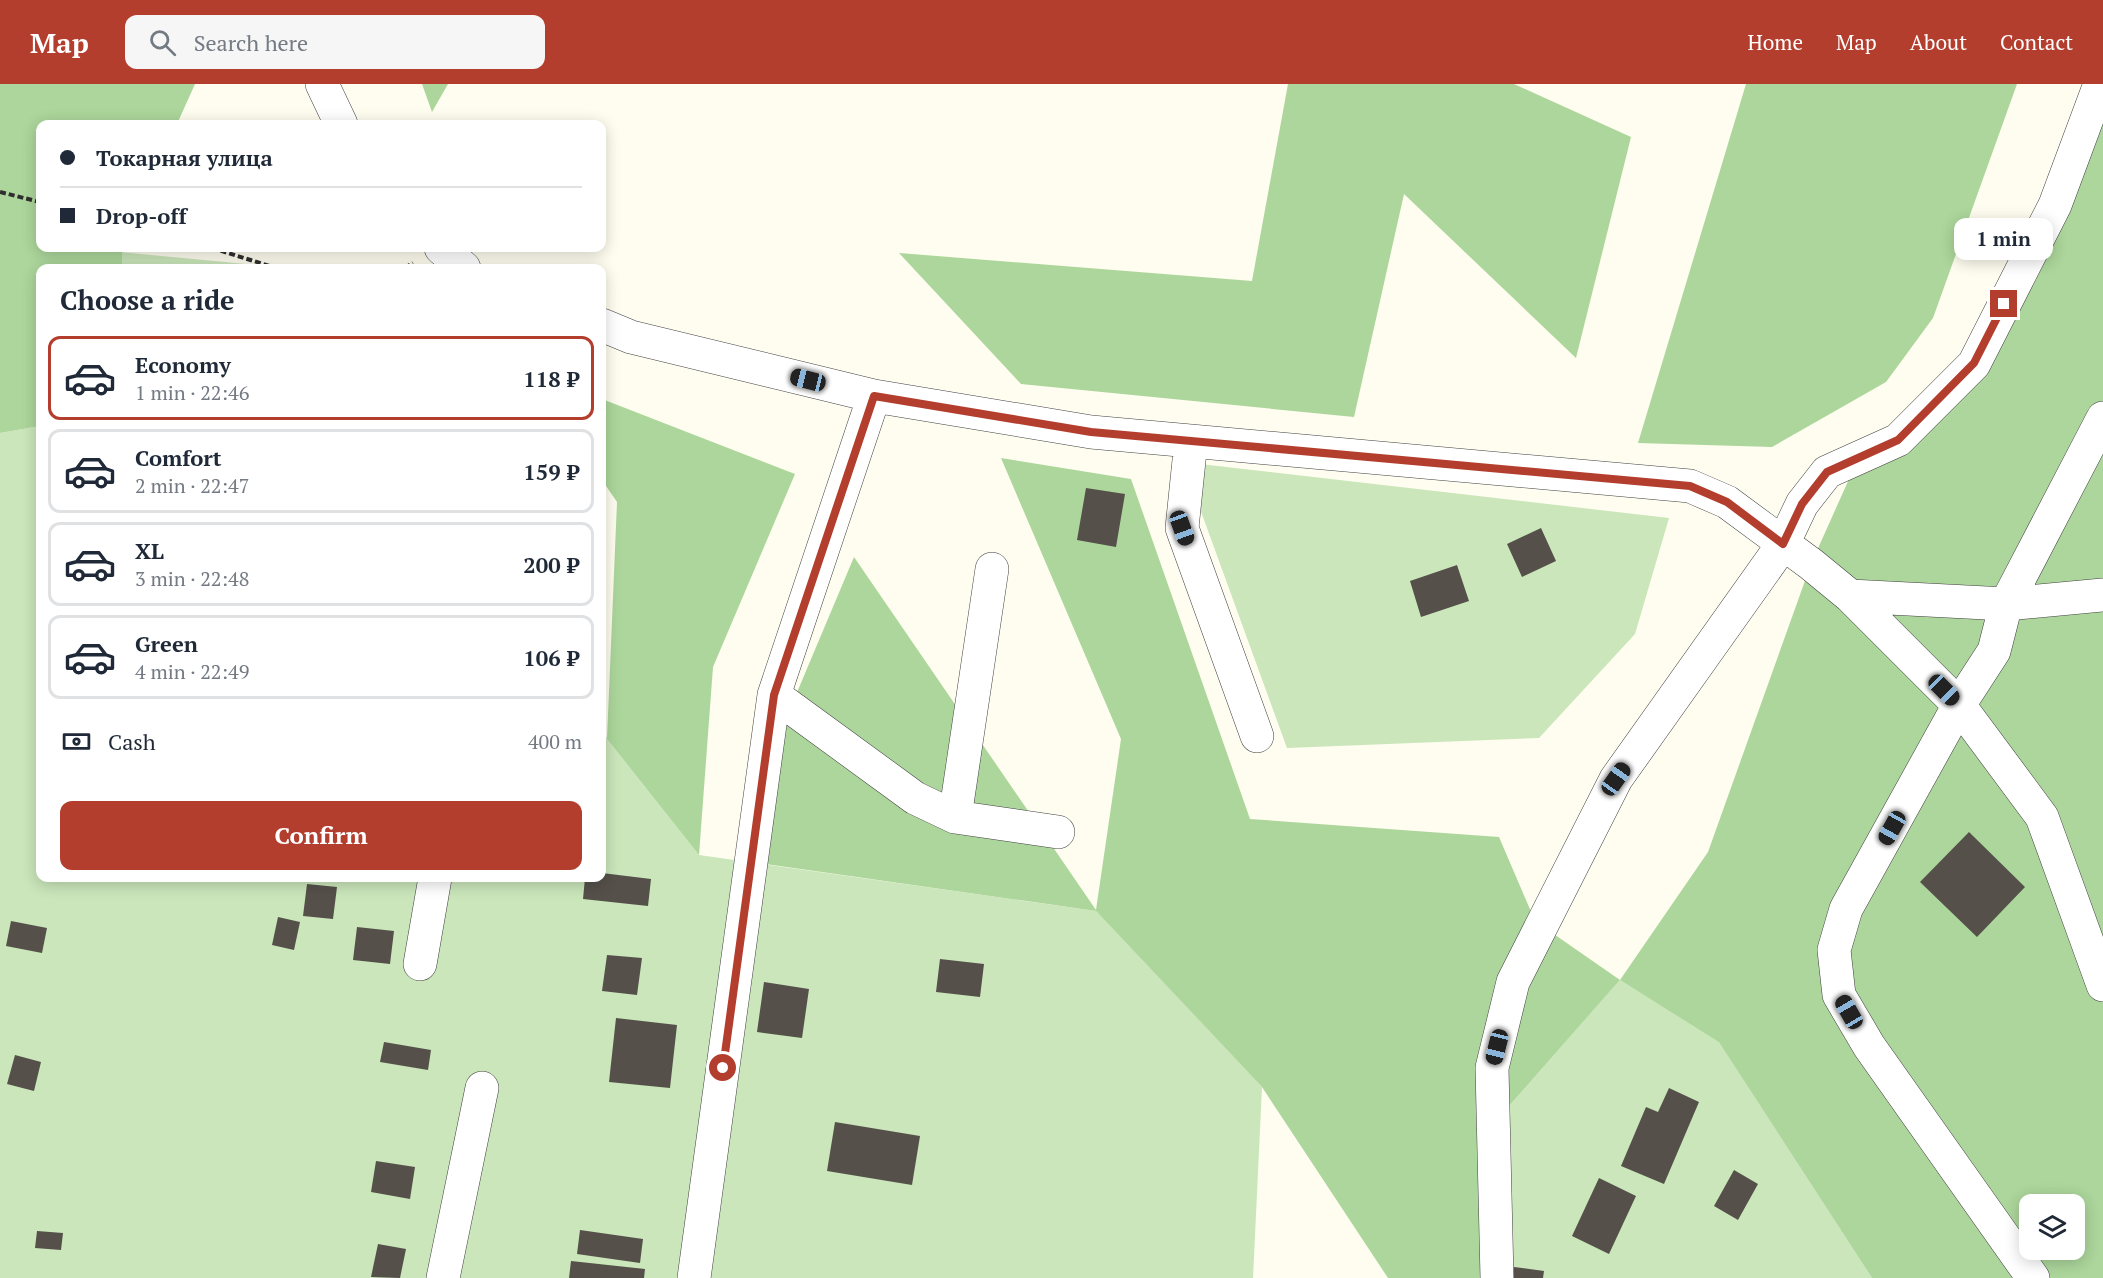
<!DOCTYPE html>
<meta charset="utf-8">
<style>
:root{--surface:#fff;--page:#f6f6f7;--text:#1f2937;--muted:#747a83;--line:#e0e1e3;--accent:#b43e2e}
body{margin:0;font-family:"PT Serif",serif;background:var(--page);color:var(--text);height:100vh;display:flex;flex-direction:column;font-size:22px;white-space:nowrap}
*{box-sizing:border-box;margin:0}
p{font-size:20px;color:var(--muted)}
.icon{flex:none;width:33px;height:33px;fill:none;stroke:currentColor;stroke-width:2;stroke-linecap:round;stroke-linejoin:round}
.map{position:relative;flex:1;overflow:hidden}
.sheet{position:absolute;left:36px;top:180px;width:570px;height:618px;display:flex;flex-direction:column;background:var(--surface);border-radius:12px;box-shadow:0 3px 15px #0003}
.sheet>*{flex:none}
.top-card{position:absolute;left:36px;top:36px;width:570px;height:132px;border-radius:12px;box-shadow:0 3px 15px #0003;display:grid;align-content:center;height:132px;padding:0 24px;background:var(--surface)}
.fabs{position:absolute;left:2019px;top:1110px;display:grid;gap:12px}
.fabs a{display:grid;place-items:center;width:66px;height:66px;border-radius:12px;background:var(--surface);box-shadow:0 3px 15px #0003;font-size:30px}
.end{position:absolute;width:27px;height:27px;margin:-14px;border:8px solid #b43e2e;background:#fff;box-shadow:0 0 0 3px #fff}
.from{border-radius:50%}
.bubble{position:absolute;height:42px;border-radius:12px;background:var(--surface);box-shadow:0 3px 15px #0003;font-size:20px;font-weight:800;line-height:42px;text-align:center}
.car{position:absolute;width:18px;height:36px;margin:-18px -9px;border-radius:8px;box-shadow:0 0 4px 2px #0007;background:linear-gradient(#222 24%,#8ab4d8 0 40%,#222 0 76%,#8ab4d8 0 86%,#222 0)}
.top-card b{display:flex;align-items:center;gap:21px;height:57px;font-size:22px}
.top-card b+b{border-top:2px solid var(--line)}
.top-card i{width:15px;height:15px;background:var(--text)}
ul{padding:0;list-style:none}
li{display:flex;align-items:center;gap:18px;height:84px;margin:0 12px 9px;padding:0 12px;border:3px solid var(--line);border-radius:12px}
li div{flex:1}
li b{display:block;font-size:22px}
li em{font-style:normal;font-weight:800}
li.on{border-color:var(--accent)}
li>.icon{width:54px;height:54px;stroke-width:1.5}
h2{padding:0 24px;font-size:27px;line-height:72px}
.pay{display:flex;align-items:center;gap:15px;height:66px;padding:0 24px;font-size:22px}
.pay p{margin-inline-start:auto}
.cta{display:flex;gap:12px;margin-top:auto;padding:12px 24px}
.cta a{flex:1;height:69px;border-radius:12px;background:var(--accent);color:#fff;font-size:24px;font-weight:800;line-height:69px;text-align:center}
header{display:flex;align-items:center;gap:36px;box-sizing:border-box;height:84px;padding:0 30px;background:var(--accent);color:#fff}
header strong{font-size:28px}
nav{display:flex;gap:33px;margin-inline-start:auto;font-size:21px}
.search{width:420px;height:54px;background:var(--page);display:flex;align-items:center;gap:15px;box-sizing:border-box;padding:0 21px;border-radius:12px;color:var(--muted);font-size:22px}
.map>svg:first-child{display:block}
.green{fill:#cae6ba}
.forest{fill:#acd69b;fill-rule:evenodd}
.building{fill:#55504a}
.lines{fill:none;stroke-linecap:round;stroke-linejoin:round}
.minor-casing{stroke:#404040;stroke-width:34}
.path{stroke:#2f2f2f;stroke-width:4;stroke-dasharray:6 3;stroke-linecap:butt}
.minor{stroke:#fff;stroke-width:33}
.route{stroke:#b43e2e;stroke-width:8}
</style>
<header>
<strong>Map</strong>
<div class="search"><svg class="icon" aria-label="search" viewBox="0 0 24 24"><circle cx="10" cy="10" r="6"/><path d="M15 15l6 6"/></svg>Search here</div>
<nav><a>Home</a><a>Map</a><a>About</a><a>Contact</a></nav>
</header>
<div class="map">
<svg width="2103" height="1194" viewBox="0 0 2103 1194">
<rect width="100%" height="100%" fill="#fefdef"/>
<path class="green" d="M120,168L266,182L270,184H122Z
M40,342V794H602V641L607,655L699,771L1096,827L1262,1003L1253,1194H0V349Z
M1183,378L1669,434L1635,550L1539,654L1287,664Z
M1620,896L1719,957L1872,1194H1488L1501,1031Z"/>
<path class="forest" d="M0,0H195L177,40H40V164H122V184H40V342L0,349Z
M422,0H448L432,28Z
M1288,0H1514L1631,53L1576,274L1404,110L1354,333L1021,300L899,169L1252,197Z
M1746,0H2017L1933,234L1886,298L1772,363L1638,359Z
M2103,0V1194H1872L1719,958L1620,896L1501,1031L1487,1194H1388L1262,1003L1096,827L759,779L790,625L854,473L1096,826L1121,655L1001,374L1131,395L1250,735L1499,753L1535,837L1620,896L1708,768L1811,480L1858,375L1951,293ZM2030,1120H2074V1166H2030Z
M602,315L795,390L713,583L699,771L607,655L617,418L602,396Z"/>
<path class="building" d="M1086,404L1125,410L1116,463L1077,456Z
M1541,444L1556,477L1522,493L1507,460Z
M1457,481L1469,517L1421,533L1410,497Z
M1969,748L2025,803L1977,853L1920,798Z
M602,789L651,795L648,822L583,815L585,794H602Z
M307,800L337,803L333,835L303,832Z
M278,833L300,838L294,866L272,861Z
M11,837L47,844L42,869L6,862Z
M357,843L394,847L390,880L353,876Z
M607,871L642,874L637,911L602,907Z
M940,875L984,880L980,913L936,908Z
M764,898L809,905L802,954L757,948Z
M616,934L677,941L670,1004L609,998Z
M384,958L431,966L428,986L380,978Z
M15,971L41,978L34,1007L7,1000Z
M1669,1004L1699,1018L1664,1100L1621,1082L1646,1023L1658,1028Z
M835,1038L920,1052L912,1101L827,1087Z
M376,1077L415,1083L410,1115L371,1108Z
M1734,1086L1758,1100L1738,1136L1714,1122Z
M1599,1094L1636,1112L1609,1170L1572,1152Z
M580,1146L643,1155L640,1179L577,1170Z
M37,1147L63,1149L61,1166L35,1164Z
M378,1160L406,1165L400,1194L371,1193Z
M571,1177L645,1185L644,1194H569Z
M1514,1183L1544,1187L1543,1194H1512Z"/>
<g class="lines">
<g class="minor-casing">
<path id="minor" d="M322,0L341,40
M441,164L464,184
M602,241L631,253L874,312L1091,348L1690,402L1727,418L1811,480L1850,512L1959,621L2042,733L2103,901
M1191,357L1182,444L1257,652
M1850,512L2006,520L2103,511
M774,611L915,714L955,733L1058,748
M955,733L992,485
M420,880L435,794
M443,1194L482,1004
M694,1194L774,611L874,312
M1497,1194L1492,984L1513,898L1616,695L1783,460L1802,420L1827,388L1898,356L1974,280L2055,121L2100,0
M2033,1194L1869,962L1839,911L1834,866L1846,825L1959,621L1994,567L2006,520L2103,334"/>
</g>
<path class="path" d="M0,108L40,118
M212,164L276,184
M405,184L413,179"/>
<use href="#minor" class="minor"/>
</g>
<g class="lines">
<path class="route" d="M723,984L774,611L874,312L1091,348L1690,402L1727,418L1783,460L1802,420L1827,388L1898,356L1974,279L2004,220"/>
</g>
</svg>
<div class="fabs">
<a><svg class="icon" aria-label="layers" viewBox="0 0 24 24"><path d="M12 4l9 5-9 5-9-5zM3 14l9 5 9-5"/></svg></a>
</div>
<i class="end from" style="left:723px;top:984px"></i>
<i class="end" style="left:2004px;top:220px"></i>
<div class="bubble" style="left:1954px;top:134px;width:99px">1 min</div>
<i class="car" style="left:808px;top:296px;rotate:284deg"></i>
<i class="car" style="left:1182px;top:444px;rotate:160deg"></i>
<i class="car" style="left:1944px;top:606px;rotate:135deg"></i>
<i class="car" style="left:1616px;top:695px;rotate:35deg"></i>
<i class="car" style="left:1892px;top:744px;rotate:209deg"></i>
<i class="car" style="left:1849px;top:928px;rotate:330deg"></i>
<i class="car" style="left:1497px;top:963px;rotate:194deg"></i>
<div class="top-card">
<b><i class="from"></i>Токарная улица</b>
<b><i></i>Drop-off</b>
</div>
<section class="sheet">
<h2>Choose a ride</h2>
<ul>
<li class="on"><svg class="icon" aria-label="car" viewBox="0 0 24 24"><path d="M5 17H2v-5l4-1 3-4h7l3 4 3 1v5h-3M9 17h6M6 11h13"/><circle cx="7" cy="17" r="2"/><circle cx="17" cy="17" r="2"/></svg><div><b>Economy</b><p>1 min · 22:46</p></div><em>118 ₽</em></li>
<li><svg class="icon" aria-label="car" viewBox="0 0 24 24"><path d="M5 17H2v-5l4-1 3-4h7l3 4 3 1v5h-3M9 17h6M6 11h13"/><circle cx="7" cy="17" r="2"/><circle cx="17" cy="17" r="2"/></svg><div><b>Comfort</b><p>2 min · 22:47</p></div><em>159 ₽</em></li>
<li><svg class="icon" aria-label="car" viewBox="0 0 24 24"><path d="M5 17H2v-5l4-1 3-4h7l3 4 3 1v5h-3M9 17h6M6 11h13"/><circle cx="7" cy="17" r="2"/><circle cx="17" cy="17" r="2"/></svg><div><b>XL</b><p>3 min · 22:48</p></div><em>200 ₽</em></li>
<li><svg class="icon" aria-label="car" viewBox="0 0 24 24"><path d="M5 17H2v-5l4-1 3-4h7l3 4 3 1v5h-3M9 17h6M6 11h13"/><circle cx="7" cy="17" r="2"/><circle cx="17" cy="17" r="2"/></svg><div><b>Green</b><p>4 min · 22:49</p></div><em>106 ₽</em></li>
</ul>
<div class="pay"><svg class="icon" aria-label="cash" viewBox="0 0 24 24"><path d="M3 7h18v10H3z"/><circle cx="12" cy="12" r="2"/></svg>Cash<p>400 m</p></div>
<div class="cta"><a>Confirm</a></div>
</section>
</div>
